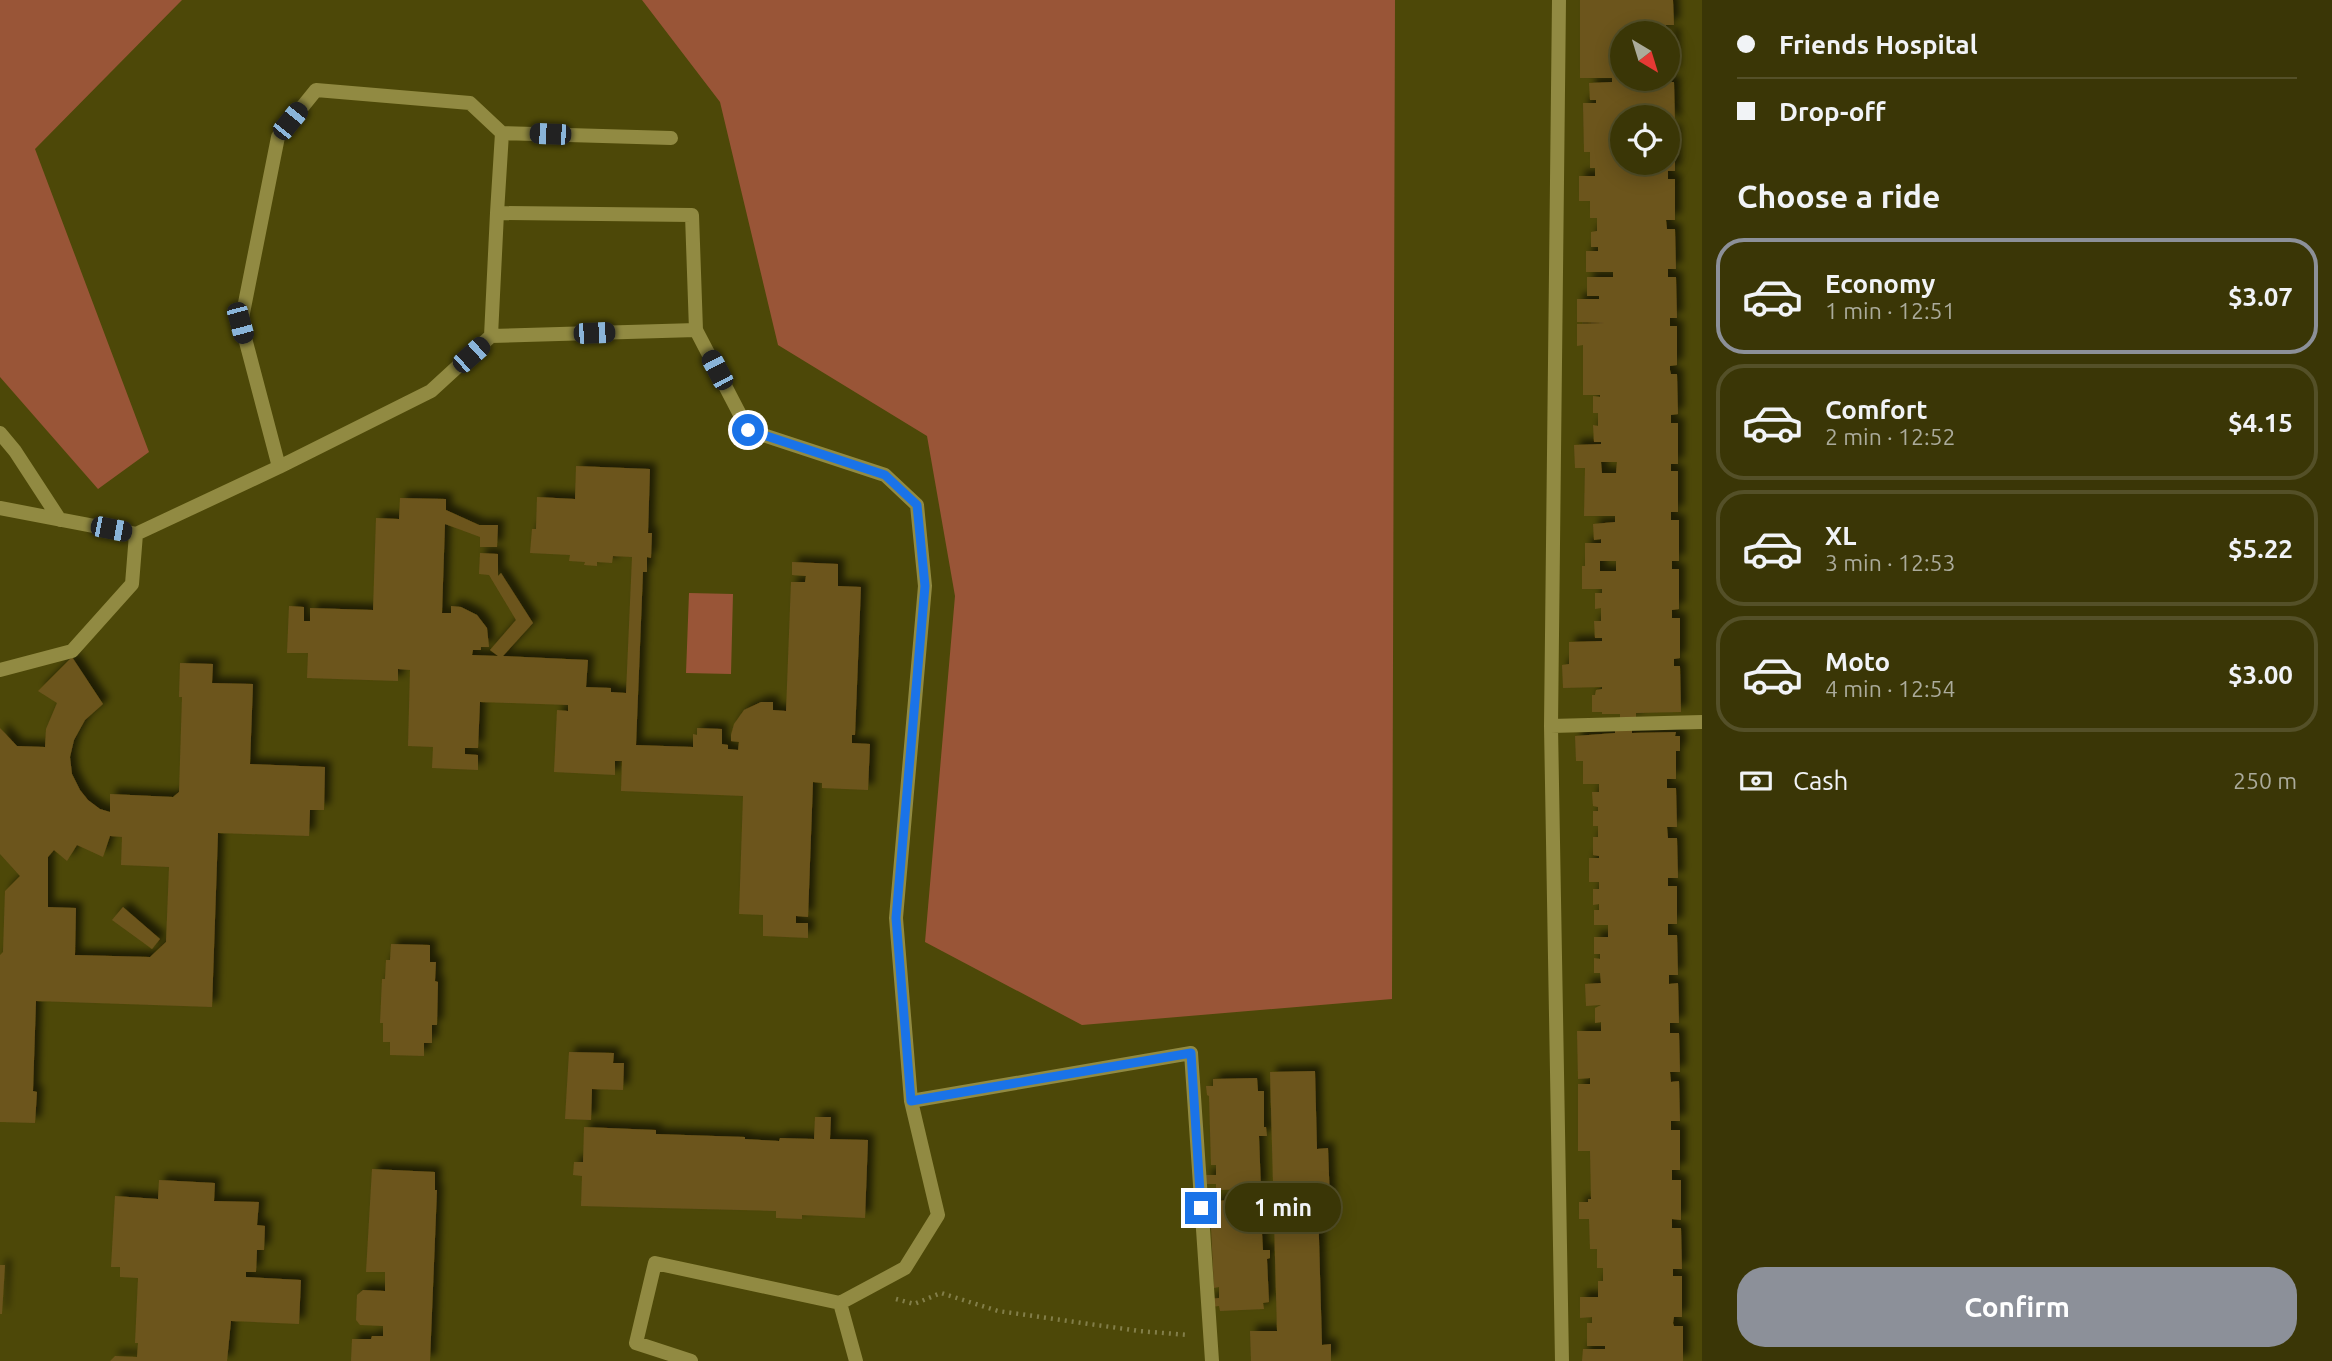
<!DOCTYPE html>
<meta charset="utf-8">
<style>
:root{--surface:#3a3606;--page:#413e10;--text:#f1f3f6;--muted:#abab9b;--line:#545028;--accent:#8c9099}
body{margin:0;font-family:Ubuntu,sans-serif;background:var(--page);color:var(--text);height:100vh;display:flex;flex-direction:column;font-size:26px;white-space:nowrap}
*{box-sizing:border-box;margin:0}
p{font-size:23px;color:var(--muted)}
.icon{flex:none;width:38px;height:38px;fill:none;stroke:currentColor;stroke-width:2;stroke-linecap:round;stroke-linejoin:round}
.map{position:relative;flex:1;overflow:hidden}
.side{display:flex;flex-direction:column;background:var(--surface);width:630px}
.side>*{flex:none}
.banner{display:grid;align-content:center;height:154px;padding:0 35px;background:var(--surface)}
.needle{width:46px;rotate:142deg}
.buttons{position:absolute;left:1610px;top:21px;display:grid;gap:14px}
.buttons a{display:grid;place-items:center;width:70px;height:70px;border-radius:50%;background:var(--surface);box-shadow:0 4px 18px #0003,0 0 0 2px var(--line);font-size:35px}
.end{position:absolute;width:32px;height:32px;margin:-16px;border:9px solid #1a73e8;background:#fff;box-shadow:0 0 0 4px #fff}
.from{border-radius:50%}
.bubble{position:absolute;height:49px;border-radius:24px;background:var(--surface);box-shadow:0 4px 18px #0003,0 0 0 2px var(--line);font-size:23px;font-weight:700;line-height:49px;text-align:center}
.car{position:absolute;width:21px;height:42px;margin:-21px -10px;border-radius:9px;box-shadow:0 0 5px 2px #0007;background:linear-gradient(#222 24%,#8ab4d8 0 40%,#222 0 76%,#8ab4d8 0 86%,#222 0)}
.banner b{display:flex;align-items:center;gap:24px;height:66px;font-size:26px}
.banner b+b{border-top:2px solid var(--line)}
.banner i{width:18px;height:18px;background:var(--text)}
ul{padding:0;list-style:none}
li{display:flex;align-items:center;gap:21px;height:116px;margin:0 14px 10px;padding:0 21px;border:4px solid var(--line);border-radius:28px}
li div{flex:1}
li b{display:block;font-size:26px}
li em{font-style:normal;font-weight:700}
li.current{border-color:var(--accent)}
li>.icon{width:63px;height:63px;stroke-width:1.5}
h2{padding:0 35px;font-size:32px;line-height:84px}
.pay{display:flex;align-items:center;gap:18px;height:77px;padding:0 35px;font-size:26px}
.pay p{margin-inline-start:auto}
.primary-button{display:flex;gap:14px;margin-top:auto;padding:14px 35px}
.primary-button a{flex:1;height:80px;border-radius:28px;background:var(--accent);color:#fff;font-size:28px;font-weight:700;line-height:80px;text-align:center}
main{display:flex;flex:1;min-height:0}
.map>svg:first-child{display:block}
.green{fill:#995537}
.building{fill:#6c541d;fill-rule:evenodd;filter:url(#shadow)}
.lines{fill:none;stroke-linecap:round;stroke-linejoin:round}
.path{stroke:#827e49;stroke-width:4.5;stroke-dasharray:2 5;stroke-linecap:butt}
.service{stroke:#918a42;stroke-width:14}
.route{stroke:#1a73e8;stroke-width:9}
</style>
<main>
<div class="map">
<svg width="1702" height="1361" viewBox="0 0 1702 1361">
<defs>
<filter id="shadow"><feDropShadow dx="6" dy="-6" stdDeviation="3.5" flood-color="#0009"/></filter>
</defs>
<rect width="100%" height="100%" fill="#4d4808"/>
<path class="green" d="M0,0H182L35,149L149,452L98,489L0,377Z
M642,0H1395L1392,999L1082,1025L925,942L955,596L927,436L778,345L720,102Z
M689,593L733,594L731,674L686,673Z"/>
<path class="building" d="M1580,0H1673L1674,25H1666V33H1622V79H1667V82H1674L1675,122H1668V117H1622V163H1668V130H1675V171H1668V179H1675V220H1666L1667,229H1675L1676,269H1668V277H1676L1677,318H1670V326H1677V365L1670,366V370L1671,374H1677L1678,414L1671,415V423H1678V464H1671V471H1678V512H1671V520H1679V561H1672V569H1679V609L1672,610V618H1680V658L1674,659V666H1680L1681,712L1636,713V718H1620V714H1602V712H1592V695H1595L1596,690L1602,689V687L1563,688L1562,665L1569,664V642L1602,641V638H1595L1594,621H1601V608L1595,609V593H1602V589H1582V566H1585V543H1601V539L1594,540L1593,524L1615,522V516H1584L1585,468H1575L1574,445L1601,444V442H1594L1593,425L1598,426V413H1593V396L1600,397V395H1583V345L1577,346V324L1604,323L1577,322V299H1599V296H1587V277H1613V272H1586V251H1598V247H1591V232L1597,231V218H1590V201H1579V176H1595V168H1590V152H1584L1583,103H1596V100H1590L1589,83L1612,82V78H1580ZM1601,462H1617L1616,473H1602ZM1600,561H1616V571H1600Z
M1668,33H1674V73L1668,74Z
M576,466L650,469L648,533H652L651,558L647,557V572H643L636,745L693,747V734L697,735V728L722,729V744L728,745V749L738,750L739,742L731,741V735L734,724L744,710L761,702H773V710L786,711L791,582H805L806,576L792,575V562L838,564V586L861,587L855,735H852V743L870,744L868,790L822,788V783L813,782L808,917L796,916V923H808V938L763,936V915L739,914L743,796L621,791L622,761H615V775L554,772L557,710L568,711V705L480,702L478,748H465V754L478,755V770L432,768L433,747L408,746L410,670L398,669V681L307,678L308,653H287L289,606L304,607V621H310V608L373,610L376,518L399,519L400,498L446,499V510L479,525H498L497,547H480V537L445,524L442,613H451V606L461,607L477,615L487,628L489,647H481V650H473L472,655L498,656L490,650L516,620L489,575L479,574L480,553L498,554V576L501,573L533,623L503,656L588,660L586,687L611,688V692L626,693L632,557L613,556L612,563L597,562V566L584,565L585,562L569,561L570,555L530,553L532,529H536L537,497L575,499Z
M72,657L103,704L85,720L74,740L70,757L72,774L80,790L88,800L100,809L110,812V794L173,797L179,792L182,697H179L180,663L213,664L212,683L253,684L250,764L325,767L324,810H310L309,836L218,833L212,1007L36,1001L33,1091L37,1092L35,1123L0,1122V955L3,952L5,891L20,876L0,854V728L17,746L45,747L46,729L57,703L38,691ZM110,836L122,837L121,865L169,867L166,942L150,957L75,955L76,908L48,907V857L54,850L67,861L77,845L103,857Z
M1615,730H1632V733L1676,732L1675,736H1680V751H1676V779H1667V788H1676L1677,827H1667L1668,838H1677L1678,878H1668V886H1677V924H1668V935H1677L1678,975H1669V984L1678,983L1679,1023H1670V1033H1679L1680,1072H1670L1671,1082L1679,1081L1680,1121H1671V1130H1680V1170H1672V1180H1681V1220L1672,1219V1228H1681L1682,1269H1673V1276H1682V1317H1674L1673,1323L1674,1326H1683V1361H1582L1583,1349H1605V1346H1587V1323H1592V1317L1580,1318V1297H1598V1281H1603V1268H1597V1249H1590L1589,1219H1579V1202H1588V1199H1591L1590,1151H1578V1084H1590V1078L1578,1079L1577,1031H1601V1022L1595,1023V1008L1601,1005L1586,1006L1585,984L1601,983L1600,973H1594V958L1600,959V954H1594V937H1608V925H1594V910H1599V904L1593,905V889H1599V882H1589V858H1599V856L1593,855V837H1598V826H1593V811H1598V807L1593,806L1592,792H1599V784H1583V761H1576L1575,736L1615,733Z
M123,907L160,939L152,949L112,920Z
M391,944L430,945V962H436L435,981L438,982L437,1025H432V1043H424V1056L390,1055V1042H383V1023H380L382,979H385L386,960H390Z
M569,1052L614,1053L613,1063H624L623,1090L592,1089L591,1120L565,1119Z
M1315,1071L1317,1149L1328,1148L1330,1202L1318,1203L1322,1345L1331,1344V1361H1251L1250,1331H1277L1270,1072Z
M1257,1078L1258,1091H1264V1127H1266L1267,1136H1259L1261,1189L1216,1190V1184H1206V1175H1216V1165H1211L1209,1096L1207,1095L1206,1086H1213V1079Z
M815,1117H831L830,1139L868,1140L865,1218L802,1215V1219L776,1218V1211L581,1206L582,1176L573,1175L574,1162H583L584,1127L656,1130V1134L745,1137V1139L779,1141L780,1138L814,1139Z
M372,1169L435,1172V1190H437L430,1361H351L352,1339H371L372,1336H383V1326L360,1325L356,1320L357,1295L363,1290L385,1291V1272H366Z
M159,1180L215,1183L214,1201L259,1202L257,1225L265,1226L264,1250H257L256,1272H246V1277L301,1280L299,1324L231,1321L227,1361H110L115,1356L137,1357L138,1343H135L138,1278L120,1277V1267H111L115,1196L158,1199Z
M1260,1198L1263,1250H1270V1258L1267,1259L1269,1302L1263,1303L1264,1309L1220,1311L1219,1306L1210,1307L1209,1299L1219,1298V1287L1214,1288L1210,1207H1216V1201Z
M0,1265H5L2,1314H0Z"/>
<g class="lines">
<path class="path" d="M896,1299L914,1304L941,1293L998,1311L1139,1331L1188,1335"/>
<path class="service" d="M1559,0L1551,726L1562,1361
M497,213L502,133L671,138
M696,330L491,336L497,213L692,215L696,330L748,430L885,475L917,505L925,586L896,918L911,1101
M491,336L431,391L279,467L241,323L278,137L316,90L470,103L502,133
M0,433L15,451L60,520
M0,508L136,534L132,584L72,651L0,670
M136,534L279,467
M1551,726L1702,722
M840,1303L905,1268L938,1215L911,1101L1191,1053L1212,1361
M691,1361L636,1343L655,1263L840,1303L856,1361"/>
</g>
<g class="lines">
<path class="route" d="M748,430L885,475L917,505L925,586L896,918L911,1101L1191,1053L1201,1208"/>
</g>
</svg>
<div class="buttons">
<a><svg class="needle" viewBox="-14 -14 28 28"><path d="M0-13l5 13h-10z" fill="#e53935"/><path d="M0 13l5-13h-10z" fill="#abab9b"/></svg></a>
<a><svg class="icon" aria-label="locate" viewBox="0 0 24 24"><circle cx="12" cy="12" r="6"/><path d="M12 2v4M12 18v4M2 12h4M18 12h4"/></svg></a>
</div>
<i class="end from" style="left:748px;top:430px"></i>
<i class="end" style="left:1201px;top:1208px"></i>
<div class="bubble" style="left:1225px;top:1183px;width:116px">1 min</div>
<i class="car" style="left:290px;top:121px;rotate:39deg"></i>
<i class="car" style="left:550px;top:134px;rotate:272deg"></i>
<i class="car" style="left:240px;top:323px;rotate:165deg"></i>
<i class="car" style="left:594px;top:333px;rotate:88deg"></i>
<i class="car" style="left:471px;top:355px;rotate:48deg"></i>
<i class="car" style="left:717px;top:370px;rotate:332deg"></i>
<i class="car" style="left:111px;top:529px;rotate:101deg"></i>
</div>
<section class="side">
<div class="banner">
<b><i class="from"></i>Friends Hospital</b>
<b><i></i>Drop-off</b>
</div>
<h2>Choose a ride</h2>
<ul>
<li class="current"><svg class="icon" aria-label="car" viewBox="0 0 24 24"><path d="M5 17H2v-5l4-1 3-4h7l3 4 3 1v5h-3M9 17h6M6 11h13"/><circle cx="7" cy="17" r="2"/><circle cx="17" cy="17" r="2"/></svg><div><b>Economy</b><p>1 min · 12:51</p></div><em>$3.07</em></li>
<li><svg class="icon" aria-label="car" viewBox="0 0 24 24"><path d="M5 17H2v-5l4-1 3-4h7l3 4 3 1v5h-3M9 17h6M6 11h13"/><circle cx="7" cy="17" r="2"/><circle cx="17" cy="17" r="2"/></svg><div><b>Comfort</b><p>2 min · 12:52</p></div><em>$4.15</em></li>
<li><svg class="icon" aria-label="car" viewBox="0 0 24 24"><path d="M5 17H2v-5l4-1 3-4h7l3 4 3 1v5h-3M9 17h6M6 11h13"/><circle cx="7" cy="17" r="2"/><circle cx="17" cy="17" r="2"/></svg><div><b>XL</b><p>3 min · 12:53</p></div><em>$5.22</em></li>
<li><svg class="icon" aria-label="car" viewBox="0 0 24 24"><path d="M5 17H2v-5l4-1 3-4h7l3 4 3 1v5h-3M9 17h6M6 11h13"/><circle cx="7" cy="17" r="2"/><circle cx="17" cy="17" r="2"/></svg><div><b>Moto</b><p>4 min · 12:54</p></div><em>$3.00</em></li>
</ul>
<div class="pay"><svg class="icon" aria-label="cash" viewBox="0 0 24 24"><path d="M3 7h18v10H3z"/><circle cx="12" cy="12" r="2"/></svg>Cash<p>250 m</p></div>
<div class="primary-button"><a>Confirm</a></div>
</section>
</main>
